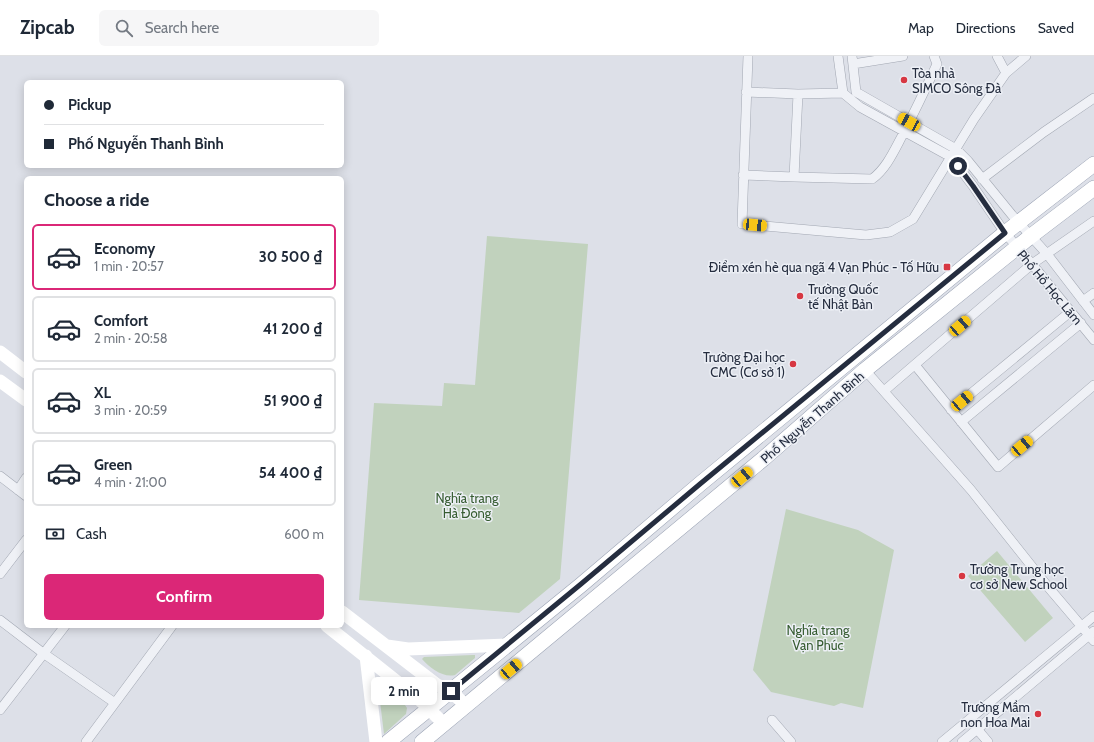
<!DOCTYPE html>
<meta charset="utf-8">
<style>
:root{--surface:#fff;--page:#f6f6f7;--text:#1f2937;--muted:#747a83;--line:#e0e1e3;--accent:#db2777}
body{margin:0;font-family:Cabin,sans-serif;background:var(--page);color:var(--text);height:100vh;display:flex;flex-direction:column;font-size:15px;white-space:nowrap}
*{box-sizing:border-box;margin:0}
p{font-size:13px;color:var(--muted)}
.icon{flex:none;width:22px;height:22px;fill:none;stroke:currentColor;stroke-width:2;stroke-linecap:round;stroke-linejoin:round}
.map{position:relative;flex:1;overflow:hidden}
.side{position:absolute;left:24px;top:120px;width:320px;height:452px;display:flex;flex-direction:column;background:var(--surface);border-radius:6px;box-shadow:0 2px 10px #0003}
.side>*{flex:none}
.banner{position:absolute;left:24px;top:24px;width:320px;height:88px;border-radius:6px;box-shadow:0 2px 10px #0003;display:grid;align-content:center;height:88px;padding:0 20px;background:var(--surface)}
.end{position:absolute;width:18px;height:18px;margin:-9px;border:5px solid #252d3f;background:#fff;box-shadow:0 0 0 2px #fff}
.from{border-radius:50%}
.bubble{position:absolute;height:28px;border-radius:6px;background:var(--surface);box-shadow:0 2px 10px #0003;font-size:13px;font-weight:800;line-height:28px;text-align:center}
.car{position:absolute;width:12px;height:24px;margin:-12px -6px;border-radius:5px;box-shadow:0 0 3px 1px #0007;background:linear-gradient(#f5c518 24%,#345 0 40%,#f5c518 0 76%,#345 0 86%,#f5c518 0)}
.banner b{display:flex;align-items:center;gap:14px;height:38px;font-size:15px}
.banner b+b{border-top:1px solid var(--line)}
.banner i{width:10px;height:10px;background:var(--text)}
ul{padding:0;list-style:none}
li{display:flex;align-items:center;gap:12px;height:66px;margin:0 8px 6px;padding:0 12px;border:2px solid var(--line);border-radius:6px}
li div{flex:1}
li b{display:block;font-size:15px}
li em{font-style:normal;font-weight:800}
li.selected{border-color:var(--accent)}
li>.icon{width:36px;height:36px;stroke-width:1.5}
h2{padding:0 20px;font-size:18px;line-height:48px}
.pay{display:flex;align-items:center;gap:10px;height:44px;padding:0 20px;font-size:15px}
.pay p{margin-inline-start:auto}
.action{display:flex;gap:8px;margin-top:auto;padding:8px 20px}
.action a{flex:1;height:46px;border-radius:6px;background:var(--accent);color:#fff;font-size:16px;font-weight:800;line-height:46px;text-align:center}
header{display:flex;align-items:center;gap:24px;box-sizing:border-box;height:56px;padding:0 20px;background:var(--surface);border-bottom:1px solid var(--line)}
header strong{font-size:19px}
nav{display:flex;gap:22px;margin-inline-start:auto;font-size:14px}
.search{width:280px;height:36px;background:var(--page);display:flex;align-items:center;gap:10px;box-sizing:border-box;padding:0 14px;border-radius:6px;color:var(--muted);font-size:15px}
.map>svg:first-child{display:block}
.green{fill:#c1d2bd}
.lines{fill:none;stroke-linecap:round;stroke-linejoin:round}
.minor-casing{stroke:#a2a7b2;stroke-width:10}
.primary-casing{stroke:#9ba3b4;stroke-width:16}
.minor{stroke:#eff1f6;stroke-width:9}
.secondary{stroke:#fff;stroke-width:13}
.primary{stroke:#fff;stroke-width:15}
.route{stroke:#252d3f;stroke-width:5}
.poi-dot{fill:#d73742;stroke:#eceff5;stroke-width:1.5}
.labels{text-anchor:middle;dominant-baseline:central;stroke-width:3;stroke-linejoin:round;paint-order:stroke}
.poi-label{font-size:13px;fill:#252d3f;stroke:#eceff5;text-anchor:start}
.street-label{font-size:13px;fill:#252d3f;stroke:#eceff5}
.park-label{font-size:13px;fill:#365c31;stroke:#eceff5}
</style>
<header>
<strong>Zipcab</strong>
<div class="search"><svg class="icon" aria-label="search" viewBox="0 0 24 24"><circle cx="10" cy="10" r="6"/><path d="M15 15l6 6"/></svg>Search here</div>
<nav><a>Map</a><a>Directions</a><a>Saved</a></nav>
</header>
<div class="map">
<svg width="1094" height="686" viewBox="0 0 1094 686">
<rect width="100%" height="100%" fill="#dde0e8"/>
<path class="green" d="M487,180L588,188L560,523L519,557L359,544L374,347L442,350L444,327L475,329Z
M786,453L858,474L894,494L863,652L841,647L834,650L771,636L753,614Z
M997,495L1053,562L1025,586L968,520Z
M473,599H475V602L455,619C443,622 430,612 422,603L424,601Z
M378,629H380L403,646L407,652L406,658L384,678Z"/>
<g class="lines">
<g class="minor-casing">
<path id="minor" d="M748,0L742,168L866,179L890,176L913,163L974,63L1006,17L1026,0
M838,0L843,37L860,51L951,101L973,130L1005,177L1032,208L1094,284
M852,0L856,36L956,93L968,105L1012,159L1047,198L1094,259
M997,0L1006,17
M853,8L903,0
M746,36L798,38L843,37
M798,38L794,121L872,123C886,113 894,95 902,80C914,57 926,32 937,8L934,0
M743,119L794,121
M982,123L1044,76L1094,42
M1083,245L1094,237
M915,309L998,411L1094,329
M865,314L971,434L1049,532L1094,585
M884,335L1032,208L1094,165
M951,354L1070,256
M961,366L1081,267
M0,420L26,440
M18,434L26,422
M0,518L26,484
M0,564L43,597L115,647
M0,654L65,570
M772,664L791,686
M977,673L988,686
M86,686L172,570
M942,686L1094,560
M962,686L1094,575"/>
</g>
<g class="primary-casing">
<path id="primary" d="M388,686L581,529L700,428L1005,177L1094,108
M422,686L763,403L865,314L1031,180L1094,132"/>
</g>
<use href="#minor" class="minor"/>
<path class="secondary" d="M0,296L26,316
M0,325L26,344
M342,556L437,629L451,635L466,650
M327,570L420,644L444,668
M387,590L408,593L507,589
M366,600L376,686"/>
<use href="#primary" class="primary"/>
</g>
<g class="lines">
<path class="route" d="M451,635L581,528L700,428L1005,177L973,130L958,110"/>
</g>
<g class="poi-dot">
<circle cx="904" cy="24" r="4"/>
<rect x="943" y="207" width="8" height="8" rx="2"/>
<circle cx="800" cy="240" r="4"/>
<circle cx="793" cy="308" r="4"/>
<circle cx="962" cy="520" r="4"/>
<circle cx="1038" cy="658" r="4"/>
</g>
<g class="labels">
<g class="poi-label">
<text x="912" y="17">Tòa nhà<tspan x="912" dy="15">SIMCO Sông Đà</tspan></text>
<text x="939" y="211" text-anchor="end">Điểm xén hè qua ngã 4 Vạn Phúc - Tố Hữu</text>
<text x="808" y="233">Trường Quốc<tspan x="808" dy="15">tế Nhật Bản</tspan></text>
<text x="785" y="301" text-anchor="end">Trường Đại học<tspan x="785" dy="15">CMC (Cơ sở 1)</tspan></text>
<text x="970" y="513">Trường Trung học<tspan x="970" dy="15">cơ sở New School</tspan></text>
<text x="1030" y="651" text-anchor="end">Trường Mầm<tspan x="1030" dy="15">non Hoa Mai</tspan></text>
</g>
<g class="street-label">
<text transform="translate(1050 231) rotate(50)">Phố Hồ Học Lãm</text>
<text transform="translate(812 361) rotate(-41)">Phố Nguyễn Thanh Bình</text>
</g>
<g class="park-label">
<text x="467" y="442">Nghĩa trang<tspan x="467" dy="15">Hà Đông</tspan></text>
<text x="818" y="574">Nghĩa trang<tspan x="818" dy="15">Vạn Phúc</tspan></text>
</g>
</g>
</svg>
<i class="end from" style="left:958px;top:110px"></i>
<i class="end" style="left:451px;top:635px"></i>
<div class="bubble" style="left:371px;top:621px;width:66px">2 min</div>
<i class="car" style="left:909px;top:66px;rotate:299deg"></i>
<i class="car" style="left:755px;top:169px;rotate:95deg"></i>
<i class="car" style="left:960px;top:270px;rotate:49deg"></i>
<i class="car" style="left:962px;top:345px;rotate:50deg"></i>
<i class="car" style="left:1022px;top:390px;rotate:50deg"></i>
<i class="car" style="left:742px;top:421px;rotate:50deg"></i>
<i class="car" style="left:511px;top:613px;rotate:50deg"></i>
<div class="banner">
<b><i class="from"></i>Pickup</b>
<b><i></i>Phố Nguyễn Thanh Bình</b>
</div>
<section class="side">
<h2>Choose a ride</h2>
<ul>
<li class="selected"><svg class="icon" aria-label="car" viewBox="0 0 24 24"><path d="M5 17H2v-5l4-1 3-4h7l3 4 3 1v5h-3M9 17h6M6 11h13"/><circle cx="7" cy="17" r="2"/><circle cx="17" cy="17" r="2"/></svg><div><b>Economy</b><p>1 min · 20:57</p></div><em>30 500 ₫</em></li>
<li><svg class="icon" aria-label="car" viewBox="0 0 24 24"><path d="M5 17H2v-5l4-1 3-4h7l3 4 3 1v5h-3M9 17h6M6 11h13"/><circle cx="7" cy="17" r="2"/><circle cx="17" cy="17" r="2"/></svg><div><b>Comfort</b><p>2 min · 20:58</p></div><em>41 200 ₫</em></li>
<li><svg class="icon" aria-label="car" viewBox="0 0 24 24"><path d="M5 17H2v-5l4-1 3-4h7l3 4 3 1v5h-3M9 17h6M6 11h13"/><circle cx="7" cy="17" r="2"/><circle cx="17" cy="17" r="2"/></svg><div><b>XL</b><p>3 min · 20:59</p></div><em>51 900 ₫</em></li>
<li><svg class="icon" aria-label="car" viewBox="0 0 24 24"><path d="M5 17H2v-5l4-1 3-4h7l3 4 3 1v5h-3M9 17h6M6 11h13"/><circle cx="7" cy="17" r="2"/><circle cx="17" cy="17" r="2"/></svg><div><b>Green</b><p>4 min · 21:00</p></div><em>54 400 ₫</em></li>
</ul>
<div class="pay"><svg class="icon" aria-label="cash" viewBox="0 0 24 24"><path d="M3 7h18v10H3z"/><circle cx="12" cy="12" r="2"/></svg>Cash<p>600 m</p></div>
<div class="action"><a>Confirm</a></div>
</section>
</div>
